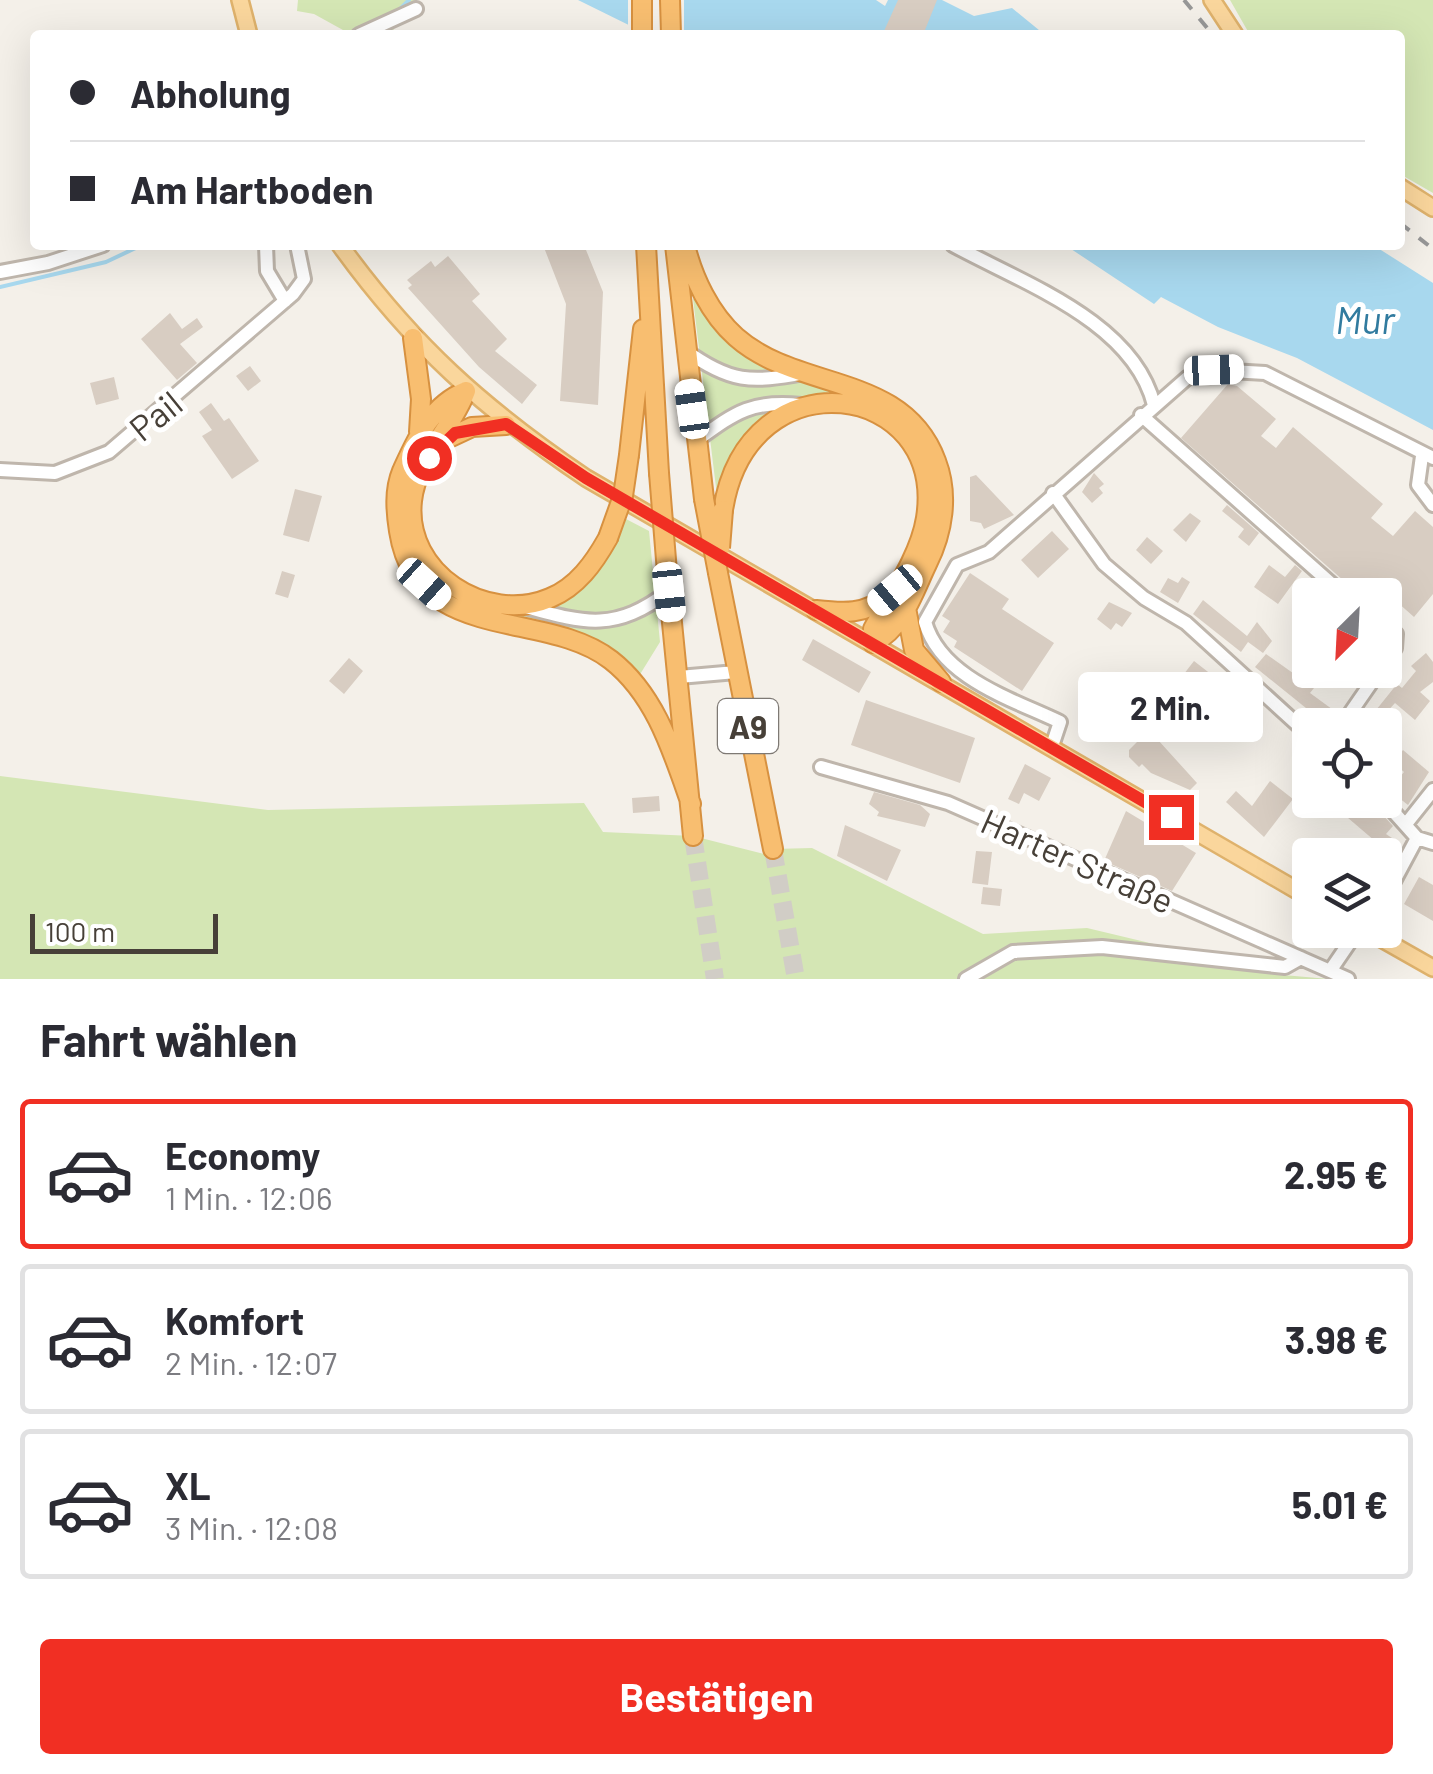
<!DOCTYPE html>
<html lang="de">
<meta charset="utf-8">
<style>
:root{--surface:#fff;--page:#f2f2f3;--text:#2b2b33;--muted:#7c7c81;--line:#e1e1e2;--accent:#f12f23}
body{margin:0;font-family:Barlow,sans-serif;background:var(--page);color:var(--text);height:100vh;display:flex;flex-direction:column;font-size:38px;white-space:nowrap}
*{box-sizing:border-box;margin:0}
p{font-size:32px;color:var(--muted)}
.icon{flex:none;width:55px;height:55px;fill:none;stroke:currentColor;stroke-width:2;stroke-linecap:round;stroke-linejoin:round}
.map{position:relative;height:979px;overflow:hidden}
.details{display:flex;flex-direction:column;background:var(--surface);flex:1}
.details>*{flex:none}
.hud{position:absolute;left:30px;top:30px;width:1375px;height:220px;border-radius:10px;box-shadow:0 10px 40px #0002;display:grid;align-content:center;height:220px;padding:0 40px;background:var(--surface)}
.needle{width:65px;rotate:204deg}
.controls{position:absolute;left:1292px;top:578px;display:grid;gap:20px}
.controls a{display:grid;place-items:center;width:110px;height:110px;border-radius:10px;background:var(--surface);box-shadow:0 10px 40px #0002;font-size:50px}
.scale{position:absolute;left:30px;bottom:25px;width:188px;box-sizing:border-box;padding-left:10px;border:5px solid #474038;border-top:0;font-size:28px;line-height:35px;white-space:nowrap;color:#474038;-webkit-text-stroke:8px #fff;paint-order:stroke}
.end{position:absolute;width:45px;height:45px;margin:-22px;border:12px solid #f12f23;background:#fff;box-shadow:0 0 0 5px #fff}
.from{border-radius:50%}
.bubble{position:absolute;height:70px;border-radius:10px;background:var(--surface);box-shadow:0 10px 40px #0002;font-size:32px;font-weight:700;line-height:70px;text-align:center}
.car{position:absolute;width:30px;height:60px;margin:-30px -15px;border-radius:12px;box-shadow:0 0 8px 2px #0007;background:linear-gradient(#fff 24%,#345 0 40%,#fff 0 76%,#345 0 86%,#fff 0)}
.hud b{display:flex;align-items:center;gap:35px;height:95px;font-size:38px}
.hud b+b{border-top:2px solid var(--line)}
.hud i{width:25px;height:25px;background:var(--text)}
ul{padding:0;list-style:none}
li{display:flex;align-items:center;gap:30px;height:150px;margin:0 20px 15px;padding:0 20px;border:5px solid var(--line);border-radius:10px}
li div{flex:1}
li b{display:block;font-size:38px}
li em{font-style:normal;font-weight:700}
li.current{border-color:var(--accent)}
li>.icon{width:90px;height:90px;stroke-width:1.5}
h2{padding:0 40px;font-size:45px;line-height:120px}
.primary-button{display:flex;gap:20px;margin-top:auto;padding:20px 40px}
.primary-button a{flex:1;height:115px;border-radius:10px;background:var(--accent);color:#fff;font-size:40px;font-weight:700;line-height:115px;text-align:center}
.map>svg:first-child{display:block}
.green{fill:#d4e6b4}
.water{fill:#a8d8ee}
.pier{fill:#f4f0e9}
.lines{fill:none;stroke-linecap:round;stroke-linejoin:round}
.stream{stroke:#a8d8ee;stroke-width:4}
.building{fill:#d8cdc2}
.highway-tunnel{stroke:#d1cdc6;stroke-width:18;stroke-dasharray:18 9;stroke-linecap:butt}
.minor-casing{stroke:#bfb6ac;stroke-width:18}
.major-casing{stroke:#dfb26c;stroke-width:20}
.highway-casing{stroke:#d79140;stroke-width:22}
.minor{stroke:#fff;stroke-width:12}
.major{stroke:#fad69c;stroke-width:15}
.highway{stroke:#f8be70;stroke-width:18}
.rail{stroke:#979797;stroke-width:4;stroke-dasharray:12 12;stroke-linecap:butt}
.highway-bridge-casing{stroke:#d79140;stroke-width:22;stroke-linecap:butt}
.highway-bridge{stroke:#f8be70;stroke-width:18}
.route{stroke:#f12f23;stroke-width:12}
.labels{text-anchor:middle;dominant-baseline:central;stroke-width:10;stroke-linejoin:round;paint-order:stroke}
.shield{fill:#fff;stroke:#7e7974;stroke-width:2.5}
.shield-label{font-size:32px;font-weight:bold;fill:#474038}
.street-label{font-size:35px;fill:#474038;stroke:#fff}
.water-label{font-size:38px;font-style:italic;fill:#317b9f;stroke:#fff}
</style>
<div class="map">
<svg width="1433" height="979" viewBox="0 0 1433 979">
<rect width="100%" height="100%" fill="#f4f0e9"/>
<path class="green" d="M298,0H417L400,16L391,35H352L314,14L297,11Z
M1230,0H1433V193L1400,174V35H1250Z
M693,299H699C709,319 724,339 742,352C815,403 974,388 932,533C922,567 902,598 886,629H881C895,589 930,555 933,511C944,371 747,348 718,504Z
M407,501L448,592L468,604L503,613H526L616,543L626,519L649,531L660,642L639,676L628,666C569,645 439,616 414,555C407,539 409,518 407,501Z
M0,776L268,810L584,803L603,832L693,836L764,854L773,849L812,848L983,934L1087,928L1283,975L1329,979H0Z"/>
<path class="water" d="M578,0H876L885,6L888,0H942L974,16L1012,8L1045,35H649Z
M1065,245H1373L1433,283V430L1297,358L1218,327L1161,297L1154,304Z"/>
<path class="pier" d="M628,0H684V35H639L628,30Z"/>
<g class="lines">
<path class="stream" d="M398,11L409,0
M0,287L106,262L142,245"/>
</g>
<path class="building" d="M898,0H937L923,35L884,31Z
M543,245H584L603,292L598,405L560,401L566,304Z
M448,256L480,294L472,301L507,339L495,351L537,385L522,404L479,367L408,288L412,285L407,280L431,261L435,267Z
M170,313L182,329L197,318L203,327L180,344L197,363L177,380L141,339Z
M250,366L261,381L248,391L236,376Z
M114,377L119,399L96,405L90,383Z
M1228,384L1237,386L1276,419L1261,436L1276,448L1293,427L1383,504L1371,518L1393,536L1415,511L1433,527V594L1414,617L1388,594L1360,595L1181,438Z
M211,403L224,421L229,418L259,461L232,479L202,436L212,430L199,412Z
M1094,473L1104,484L1099,488L1103,493L1092,503L1082,492Z
M976,475L1014,515L984,529L981,523L970,521V477Z
M295,489L322,496L309,542L283,535Z
M1227,505L1259,533L1249,546L1238,537L1244,529L1222,511Z
M1190,513L1201,521L1186,542L1173,530Z
M1052,531L1069,549L1038,578L1021,560Z
M1147,537L1163,551L1151,564L1136,550Z
M1269,565L1285,577L1295,565L1302,571L1278,604L1254,587Z
M282,571L295,575L288,598L275,594Z
M970,573L1009,599L1002,609L1054,643L1022,691L954,647L957,641L943,632L950,621L942,616Z
M1182,577L1190,582L1178,603L1160,592L1168,578L1178,583Z
M1203,600L1247,636L1257,622L1272,641L1263,653L1248,642L1241,652L1193,614Z
M1109,602L1132,613L1122,627L1116,623L1111,630L1097,619Z
M813,639L871,672L859,693L802,660Z
M1426,653L1433,662V682L1420,692L1430,701L1415,720L1395,703L1375,725H1364L1397,684L1402,688L1416,671L1411,666Z
M1266,654L1314,688L1310,693L1336,712L1327,725L1255,667Z
M349,658L363,671L344,694L329,681Z
M1194,661L1221,682L1206,700L1180,679Z
M1129,678L1134,683L1121,700L1137,716L1114,736L1094,717Z
M866,700L975,738L960,783L851,745Z
M1149,730L1197,783L1190,790L1151,773L1142,764L1139,767L1129,757V750Z
M1403,750L1429,772L1408,805L1389,790L1404,772L1393,762Z
M1025,764L1051,778L1039,801L1024,793L1019,804L1008,799Z
M1270,781L1293,799L1264,837L1226,802L1236,791L1252,806Z
M874,792L920,805L930,814L925,827L877,816L879,812L869,804Z
M659,796L660,811L633,813L632,798Z
M1327,800H1364L1382,814L1393,826L1386,834L1398,842L1387,859L1378,853L1382,847Z
M1126,811L1196,853L1172,891L1104,861Z
M845,825L901,850L887,881L837,856Z
M976,851L992,852L988,885L972,883Z
M1419,877L1433,885V921L1404,904Z
M983,887L1002,889L1000,906L981,904Z"/>
<g class="lines">
<path class="highway-tunnel" d="M693,836L715,979
M773,849L796,979"/>
<g class="minor-casing">
<path id="minor" d="M359,35L416,9
M266,245L267,271L285,301
M953,245C1022,283 1133,321 1154,405
M0,272L48,263L103,245
M685,350C730,383 751,383 804,373
M1141,415L1344,595
M696,441C736,412 751,400 801,405
M1422,456L1418,485L1433,505
M0,470L55,473L109,452L293,294L304,279L297,245
M1053,493L1104,564L1144,598L1186,623L1310,736
M522,606C584,623 614,633 669,591
M1385,627L1396,634L1395,648L1385,663
M679,677L736,672
M1342,725L1380,670
M1052,746L1060,722C1012,699 941,678 925,622L957,565L989,552L1187,378L1214,370L1265,373L1433,458
M821,767L948,803L1330,971
M1383,800L1417,838L1433,843
M1406,824L1433,790
M1385,898L1417,838
M966,979L1013,952L1102,947L1285,967L1301,958
M1348,979L1330,971L1358,930"/>
</g>
<g class="major-casing">
<path id="major" d="M240,0L249,35
M1212,0L1235,35
M1400,187L1433,208
M340,245C412,345 484,409 586,478L1310,898
M1366,930L1433,968"/>
</g>
<g class="highway-casing">
<path id="highway" d="M642,0V35
M670,0L671,35
M646,245L659,473
M675,245L704,499
M685,245C693,278 710,314 736,337C798,392 903,372 936,461C949,495 943,532 927,564C913,593 903,628 873,643V629C892,595 920,556 926,518C947,381 748,352 723,510
M413,338L421,399L419,432
M466,391C431,405 417,438 402,471C394,490 396,512 399,531C417,646 544,608 611,660C656,695 673,753 691,804
M466,391C452,429 416,460 412,501C404,573 486,625 550,598C577,587 594,563 608,538
M440,442L472,427L506,425
M629,455L643,329
M667,572L693,836
M718,573L773,849
M906,608L914,650L941,682
M816,610C843,613 866,615 887,596"/>
</g>
<use href="#minor" class="minor"/>
<use href="#major" class="major"/>
<use href="#highway" class="highway"/>
<path class="rail" d="M1184,0L1213,35
M1400,223L1433,249"/>
<g class="highway-bridge-casing">
<path id="highway-bridge" d="M659,473L667,572
M704,499L718,573
M608,538L623,496L629,455
M720,548L723,510"/>
</g>
<use href="#highway-bridge" class="highway-bridge"/>
</g>
<g class="lines">
<path class="route" d="M429,458L455,433L506,424L586,478L1171,817"/>
</g>
<g class="labels">
<rect class="shield" x="718" y="699" width="60" height="54" rx="8"/>
<g class="shield-label">
<text x="748" y="726">A9</text>
</g>
<g class="street-label">
<text transform="translate(155 415) rotate(-39)">Pail</text>
<text transform="translate(1078 860) rotate(24)">Harter Straße</text>
</g>
<g class="water-label">
<text x="1365" y="319">Mur</text>
</g>
</g>
</svg>
<div class="controls">
<a><svg class="needle" viewBox="-14 -14 28 28"><path d="M0-13l5 13h-10z" fill="#e53935"/><path d="M0 13l5-13h-10z" fill="#7c7c81"/></svg></a>
<a><svg class="icon" aria-label="locate" viewBox="0 0 24 24"><circle cx="12" cy="12" r="6"/><path d="M12 2v4M12 18v4M2 12h4M18 12h4"/></svg></a>
<a><svg class="icon" aria-label="layers" viewBox="0 0 24 24"><path d="M12 4l9 5-9 5-9-5zM3 14l9 5 9-5"/></svg></a>
</div>
<div class="scale">100 m</div>
<i class="end from" style="left:429px;top:458px"></i>
<i class="end" style="left:1171px;top:817px"></i>
<div class="bubble" style="left:1078px;top:672px;width:185px">2 Min.</div>
<i class="car" style="left:1214px;top:370px;rotate:88deg"></i>
<i class="car" style="left:692px;top:409px;rotate:352deg"></i>
<i class="car" style="left:424px;top:584px;rotate:132deg"></i>
<i class="car" style="left:895px;top:590px;rotate:230deg"></i>
<i class="car" style="left:669px;top:592px;rotate:174deg"></i>
<div class="hud">
<b><i class="from"></i>Abholung</b>
<b><i></i>Am Hartboden</b>
</div>
</div>
<section class="details">
<h2>Fahrt wählen</h2>
<ul>
<li class="current"><svg class="icon" aria-label="car" viewBox="0 0 24 24"><path d="M5 17H2v-5l4-1 3-4h7l3 4 3 1v5h-3M9 17h6M6 11h13"/><circle cx="7" cy="17" r="2"/><circle cx="17" cy="17" r="2"/></svg><div><b>Economy</b><p>1 Min. · 12:06</p></div><em>2.95 €</em></li>
<li><svg class="icon" aria-label="car" viewBox="0 0 24 24"><path d="M5 17H2v-5l4-1 3-4h7l3 4 3 1v5h-3M9 17h6M6 11h13"/><circle cx="7" cy="17" r="2"/><circle cx="17" cy="17" r="2"/></svg><div><b>Komfort</b><p>2 Min. · 12:07</p></div><em>3.98 €</em></li>
<li><svg class="icon" aria-label="car" viewBox="0 0 24 24"><path d="M5 17H2v-5l4-1 3-4h7l3 4 3 1v5h-3M9 17h6M6 11h13"/><circle cx="7" cy="17" r="2"/><circle cx="17" cy="17" r="2"/></svg><div><b>XL</b><p>3 Min. · 12:08</p></div><em>5.01 €</em></li>
</ul>
<div class="primary-button"><a>Bestätigen</a></div>
</section>
